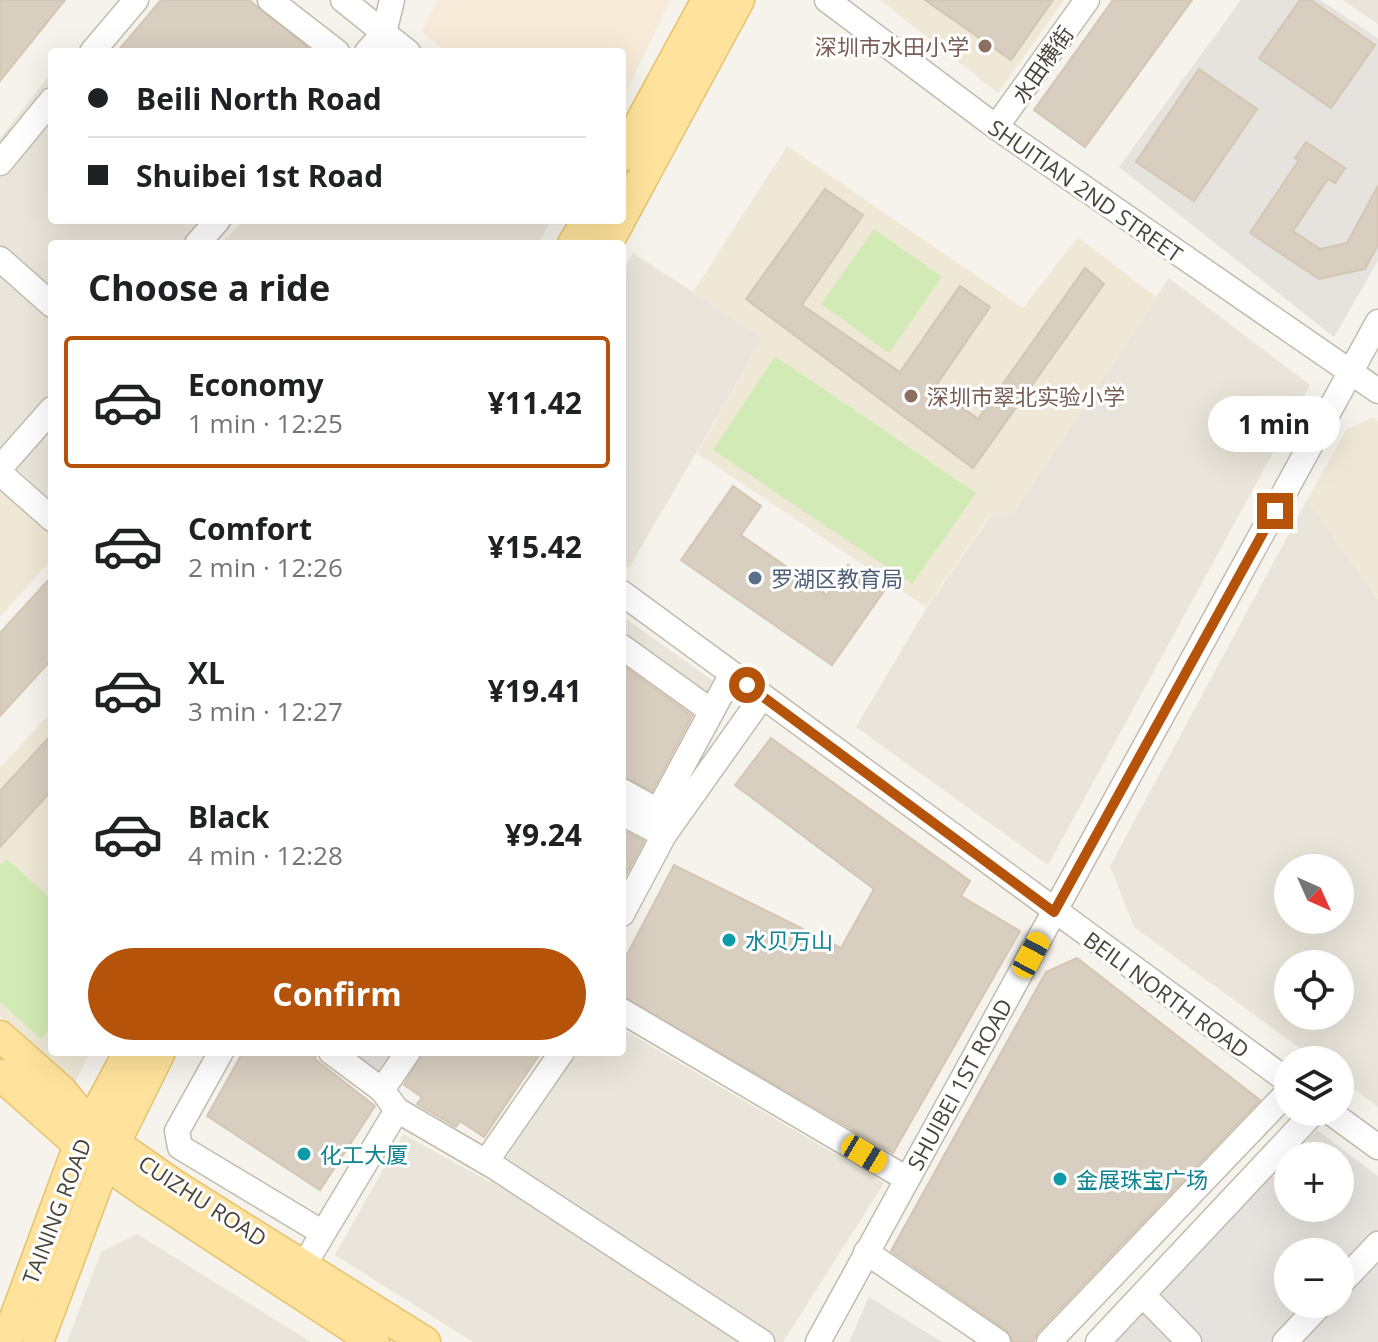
<!DOCTYPE html>
<meta charset="utf-8">
<style>
:root{--surface:#fff;--page:#f2f2f2;--text:#202124;--muted:#757577;--line:#e0e0e0;--accent:#b45309}
body{margin:0;font-family:"Open Sans","Noto Sans SC",sans-serif;background:var(--page);color:var(--text);height:100vh;display:flex;flex-direction:column;font-size:30px;white-space:nowrap}
*{box-sizing:border-box;margin:0}
p{font-size:26px;color:var(--muted)}
.icon{flex:none;width:44px;height:44px;fill:none;stroke:currentColor;stroke-width:2;stroke-linecap:round;stroke-linejoin:round}
.map{position:relative;flex:1;overflow:hidden}
.drawer{position:absolute;left:48px;top:240px;width:578px;height:816px;display:flex;flex-direction:column;background:var(--surface);border-radius:8px;box-shadow:0 8px 32px #0002}
.drawer>*{flex:none}
.hud{position:absolute;left:48px;top:48px;width:578px;height:176px;border-radius:8px;box-shadow:0 8px 32px #0002;display:grid;align-content:center;height:176px;padding:0 40px;background:var(--surface)}
.needle{width:52px;rotate:135deg}
.buttons{position:absolute;left:1274px;top:854px;display:grid;gap:16px}
.buttons a{display:grid;place-items:center;width:80px;height:80px;border-radius:50%;background:var(--surface);box-shadow:0 8px 32px #0002;font-size:40px}
.end{position:absolute;width:36px;height:36px;margin:-18px;border:10px solid #b45309;background:#fff;box-shadow:0 0 0 4px #fff}
.from{border-radius:50%}
.bubble{position:absolute;height:56px;border-radius:28px;background:var(--surface);box-shadow:0 8px 32px #0002;font-size:26px;font-weight:700;line-height:56px;text-align:center}
.car{position:absolute;width:24px;height:48px;margin:-24px -12px;border-radius:10px;box-shadow:0 0 6px 2px #0007;background:linear-gradient(#f5c518 24%,#345 0 40%,#f5c518 0 76%,#345 0 86%,#f5c518 0)}
.hud b{display:flex;align-items:center;gap:28px;height:76px;font-size:30px}
.hud b+b{border-top:2px solid var(--line)}
.hud i{width:20px;height:20px;background:var(--text)}
ul{padding:0;list-style:none}
li{display:flex;align-items:center;gap:24px;height:132px;margin:0 16px 12px;padding:0 24px;border:4px solid transparent;border-radius:8px}
li div{flex:1}
li b{display:block;font-size:30px}
li em{font-style:normal;font-weight:700}
li.selected{border-color:var(--accent)}
li>.icon{width:72px;height:72px;stroke-width:1.5}
h2{padding:0 40px;font-size:36px;line-height:96px}
.cta{display:flex;gap:16px;margin-top:auto;padding:16px 40px}
.cta a{flex:1;height:92px;border-radius:48px;background:var(--accent);color:#fff;font-size:32px;font-weight:700;line-height:92px;text-align:center}
.map>svg:first-child{display:block}
.residential{fill:#eae5da;fill-rule:evenodd}
.commercial{fill:#f7ead8}
.industrial{fill:#e6e2dd;fill-rule:evenodd}
.education{fill:#efe8d6}
.green{fill:#d2eab5}
.parking{fill:#e5e3e0}
.building{fill:#d8cfc1;stroke:#d3c7b4;stroke-width:2}
.lines{fill:none;stroke-linecap:round;stroke-linejoin:round}
.minor-casing{stroke:#c2bbae;stroke-width:27}
.major-casing{stroke:#e6c16a;stroke-width:33}
.minor{stroke:#fff;stroke-width:24}
.major{stroke:#ffe39c;stroke-width:30}
.route{stroke:#b45309;stroke-width:10}
.education-dot{fill:#8d6e63;stroke:#fff;stroke-width:3}
.service-dot{fill:#5c6f8a;stroke:#fff;stroke-width:3}
.culture-dot{fill:#0f9aa8;stroke:#fff;stroke-width:3}
.labels{text-anchor:middle;dominant-baseline:central;stroke-width:6;stroke-linejoin:round;paint-order:stroke}
.education-label{font-size:22px;fill:#785e54;stroke:#fff;text-anchor:end}
.street-label{font-size:22px;fill:#4b4439;stroke:#fff}
.service-label{font-size:22px;fill:#4e5e75;stroke:#fff;text-anchor:start}
.culture-label{font-size:22px;fill:#0d838f;stroke:#fff;text-anchor:start}
</style>
<div class="map">
<svg width="1378" height="1342" viewBox="0 0 1378 1342">
<rect width="100%" height="100%" fill="#f6f3ec"/>
<path class="residential" d="M1343,0H1378V24Z
M52,72V220H236L215,244H52V501L0,454V138Z
M243,220H550L551,221L538,244H222Z
M633,253L763,338L629,568L622,563V273Z
M1169,278L1310,385L1048,865L856,727L927,607L992,514L1014,513Z
M1307,500L1378,599V1107L1340,1078V1060H1316L1134,927L1110,866ZM1288,868H1340V920H1288ZM1288,964H1340V1016H1288Z
M622,616L730,693L660,823L622,802Z
M622,1029L884,1183L783,1342H473L335,1255L403,1134L490,1182L578,1052H622Z
M137,1234L311,1342H67L101,1252Z"/>
<path class="commercial" d="M438,0H670L622,100V52H447L422,32Z"/>
<path class="industrial" d="M1241,0H1320L1378,38V261L1334,337L1119,167Z
M1317,1130L1378,1176V1342H1111L1288,1160V1208H1340V1156H1292ZM1288,1252H1340V1304H1288Z
M869,1297L942,1342H849Z"/>
<path class="education" d="M880,0H1064L998,93Z
M787,146L1023,308L1078,237L1156,297L1014,513L991,514L926,607L697,453L763,338L693,292Z
M1373,417L1378,421V599L1307,500L1346,430Z
M0,484L52,532V559L0,617Z
M52,711V1052H90L74,1084L0,1016V768Z"/>
<path class="green" d="M874,229L942,277L889,353L821,304Z
M775,356L976,493L912,584L713,450Z
M7,859L52,900V1027L41,1039L0,1002V865Z"/>
<path class="parking" d="M337,1052H400L380,1082Z"/>
<path class="building" d="M0,0H65L0,81Z
M161,0H249L313,52H117Z
M925,0H1053L1011,60Z
M1113,0H1192L1085,147L1034,110Z
M1300,0H1311L1375,45L1331,108L1259,58Z
M1199,69L1257,109L1194,201L1136,162Z
M1306,142L1345,168L1335,183L1328,179L1293,231L1320,249L1347,243L1378,186V245L1365,269L1319,279L1250,233L1299,160L1295,158Z
M825,189L863,215L802,305L900,372L960,286L990,307L935,387L978,419L1085,268L1104,284L973,468L746,299Z
M733,486L761,506L741,535L827,595L848,565L884,591L832,665L681,560Z
M52,576V659L0,716V633Z
M622,665L692,716L652,791L622,776Z
M52,734V790L0,847V791Z
M771,738L970,881L961,896L1020,931L893,1153L622,996V964L674,865L841,948L874,889L735,785Z
M622,830L644,841L622,882Z
M1077,958L1260,1100L1038,1332L1033,1342H1013L1006,1330L891,1251L1046,972Z
M243,1052H316L315,1059L375,1106L320,1190L207,1116Z
M423,1052H541L484,1137L460,1121L456,1127L417,1104L422,1097L404,1085Z"/>
<g class="lines">
<g class="minor-casing">
<path id="minor" d="M270,0L337,52
M343,0L408,52
M827,0L996,127L1378,391
M92,52L136,0
M367,52L384,33L392,0
M996,127L1087,0
M0,163L52,100
M197,244L218,220
M0,259L52,305
M0,468L52,409
M0,473L52,519
M622,593L1288,1081
M622,647L711,711
M622,791L658,811L732,674
M622,813L664,835
M622,914L664,835L762,697
M622,1011L907,1179
M221,1052L177,1131L180,1147L323,1233
M331,1052L382,1090
M397,1110L498,1169L762,1342
M1330,1112L1378,1147
M486,1162L562,1052
M866,1252L998,1342
M304,1265L397,1110L382,1090L408,1052
M1340,1284L1378,1244
M1143,1295L1189,1342
M818,1342L1378,322
M1049,1342L1288,1092
M1098,1342L1314,1112
M1285,1342L1321,1304"/>
</g>
<g class="major-casing">
<path id="major" d="M622,156L707,0
M622,216L739,0
M573,244L587,220
M607,244L620,220
M0,1036L62,1091L90,1126L176,1186L425,1342
M0,1075L79,1145L147,1193L374,1342
M6,1342L79,1145L129,1052
M38,1342L105,1163L160,1052"/>
</g>
<use href="#minor" class="minor"/>
<use href="#major" class="major"/>
</g>
<g class="lines">
<path class="route" d="M747,685L1054,912L1275,511"/>
</g>
<g class="education-dot">
<circle cx="985" cy="46" r="8"/>
<circle cx="911" cy="396" r="8"/>
</g>
<circle class="service-dot" cx="755" cy="578" r="8"/>
<g class="culture-dot">
<circle cx="729" cy="940" r="8"/>
<circle cx="304" cy="1154" r="8"/>
<circle cx="1060" cy="1179" r="8"/>
</g>
<g class="labels">
<g class="education-label">
<text x="969" y="46">深圳市水田小学</text>
<text x="927" y="396" text-anchor="start">深圳市翠北实验小学</text>
</g>
<g class="street-label">
<text transform="translate(1042 64) rotate(-55)">水田横街</text>
<text transform="translate(1086 190) rotate(35)">SHUITIAN 2ND STREET</text>
<text transform="translate(1167 994) rotate(36)">BEILI NORTH ROAD</text>
<text transform="translate(959 1084) rotate(-61)">SHUIBEI 1ST ROAD</text>
<text transform="translate(203 1200) rotate(33)">CUIZHU ROAD</text>
<text transform="translate(56 1211) rotate(-69)">TAINING ROAD</text>
</g>
<g class="service-label">
<text x="771" y="578">罗湖区教育局</text>
</g>
<g class="culture-label">
<text x="745" y="940">水贝万山</text>
<text x="320" y="1154">化工大厦</text>
<text x="1076" y="1179">金展珠宝广场</text>
</g>
</g>
</svg>
<div class="buttons">
<a><svg class="needle" viewBox="-14 -14 28 28"><path d="M0-13l5 13h-10z" fill="#e53935"/><path d="M0 13l5-13h-10z" fill="#757577"/></svg></a>
<a><svg class="icon" aria-label="locate" viewBox="0 0 24 24"><circle cx="12" cy="12" r="6"/><path d="M12 2v4M12 18v4M2 12h4M18 12h4"/></svg></a>
<a><svg class="icon" aria-label="layers" viewBox="0 0 24 24"><path d="M12 4l9 5-9 5-9-5zM3 14l9 5 9-5"/></svg></a>
<a>+</a>
<a>−</a>
</div>
<i class="end from" style="left:747px;top:685px"></i>
<i class="end" style="left:1275px;top:511px"></i>
<div class="bubble" style="left:1208px;top:396px;width:132px">1 min</div>
<i class="car" style="left:1031px;top:955px;rotate:28deg"></i>
<i class="car" style="left:864px;top:1154px;rotate:121deg"></i>
<div class="hud">
<b><i class="from"></i>Beili North Road</b>
<b><i></i>Shuibei 1st Road</b>
</div>
<section class="drawer">
<h2>Choose a ride</h2>
<ul>
<li class="selected"><svg class="icon" aria-label="car" viewBox="0 0 24 24"><path d="M5 17H2v-5l4-1 3-4h7l3 4 3 1v5h-3M9 17h6M6 11h13"/><circle cx="7" cy="17" r="2"/><circle cx="17" cy="17" r="2"/></svg><div><b>Economy</b><p>1 min · 12:25</p></div><em>¥11.42</em></li>
<li><svg class="icon" aria-label="car" viewBox="0 0 24 24"><path d="M5 17H2v-5l4-1 3-4h7l3 4 3 1v5h-3M9 17h6M6 11h13"/><circle cx="7" cy="17" r="2"/><circle cx="17" cy="17" r="2"/></svg><div><b>Comfort</b><p>2 min · 12:26</p></div><em>¥15.42</em></li>
<li><svg class="icon" aria-label="car" viewBox="0 0 24 24"><path d="M5 17H2v-5l4-1 3-4h7l3 4 3 1v5h-3M9 17h6M6 11h13"/><circle cx="7" cy="17" r="2"/><circle cx="17" cy="17" r="2"/></svg><div><b>XL</b><p>3 min · 12:27</p></div><em>¥19.41</em></li>
<li><svg class="icon" aria-label="car" viewBox="0 0 24 24"><path d="M5 17H2v-5l4-1 3-4h7l3 4 3 1v5h-3M9 17h6M6 11h13"/><circle cx="7" cy="17" r="2"/><circle cx="17" cy="17" r="2"/></svg><div><b>Black</b><p>4 min · 12:28</p></div><em>¥9.24</em></li>
</ul>
<div class="cta"><a>Confirm</a></div>
</section>
</div>
